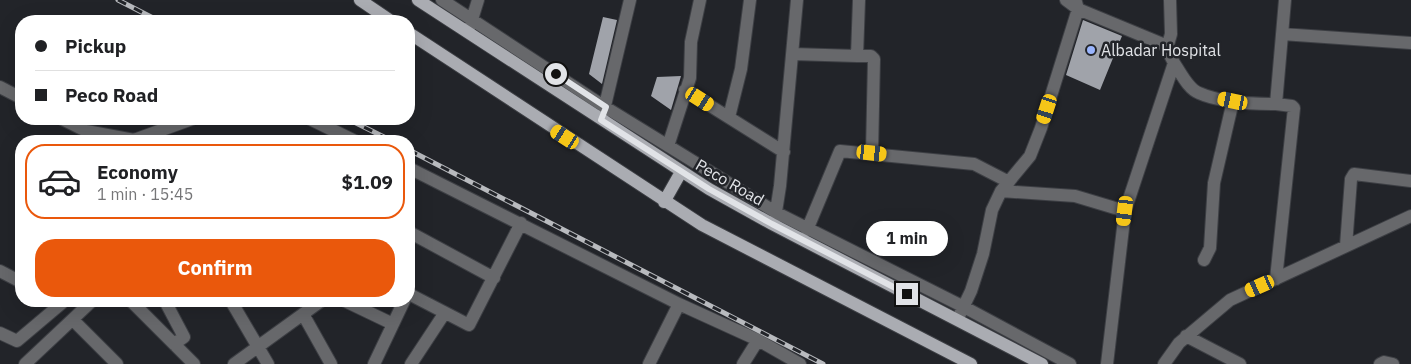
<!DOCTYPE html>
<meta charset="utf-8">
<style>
:root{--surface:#fff;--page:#f2f2f2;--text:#202124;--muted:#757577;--line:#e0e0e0;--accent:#ea580c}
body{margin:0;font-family:"IBM Plex Sans",sans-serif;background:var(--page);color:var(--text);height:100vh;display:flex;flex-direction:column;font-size:19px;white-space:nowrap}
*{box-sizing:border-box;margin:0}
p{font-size:16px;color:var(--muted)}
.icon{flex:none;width:28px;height:28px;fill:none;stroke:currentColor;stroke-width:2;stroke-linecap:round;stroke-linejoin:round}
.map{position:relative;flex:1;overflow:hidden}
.side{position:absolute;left:15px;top:135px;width:400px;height:172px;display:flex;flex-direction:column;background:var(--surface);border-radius:20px;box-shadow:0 5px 20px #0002}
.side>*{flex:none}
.top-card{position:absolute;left:15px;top:15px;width:400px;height:110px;border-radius:20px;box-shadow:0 5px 20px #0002;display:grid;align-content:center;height:110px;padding:0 20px;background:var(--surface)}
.end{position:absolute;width:22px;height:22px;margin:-11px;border:6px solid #e1e3e7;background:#111;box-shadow:0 0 0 2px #111}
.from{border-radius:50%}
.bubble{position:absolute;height:35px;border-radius:18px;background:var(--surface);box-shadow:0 5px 20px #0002;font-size:16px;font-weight:700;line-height:35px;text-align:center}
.car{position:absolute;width:15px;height:30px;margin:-15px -8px;border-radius:6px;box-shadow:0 0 4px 1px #0007;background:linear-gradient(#f5c518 24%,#345 0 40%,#f5c518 0 76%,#345 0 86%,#f5c518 0)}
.top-card b{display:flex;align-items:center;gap:18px;height:48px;font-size:19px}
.top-card b+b{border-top:1px solid var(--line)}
.top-card i{width:12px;height:12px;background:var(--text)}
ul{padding:9px 0 0;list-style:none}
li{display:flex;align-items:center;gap:15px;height:75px;margin:0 10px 8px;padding:0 10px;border:2px solid transparent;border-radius:20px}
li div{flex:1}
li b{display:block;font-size:19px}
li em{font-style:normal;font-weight:700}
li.selected{border-color:var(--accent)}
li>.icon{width:45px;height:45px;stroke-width:1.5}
.button{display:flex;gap:10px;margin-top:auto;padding:10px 20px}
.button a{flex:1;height:58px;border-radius:20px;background:var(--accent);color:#fff;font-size:20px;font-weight:700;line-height:58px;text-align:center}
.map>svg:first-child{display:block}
.building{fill:#a0a3aa}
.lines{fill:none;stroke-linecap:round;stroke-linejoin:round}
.minor-casing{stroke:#3d3f44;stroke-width:14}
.major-casing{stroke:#3d3f44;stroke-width:14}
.minor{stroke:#67686b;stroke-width:12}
.major{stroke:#aaacb2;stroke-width:12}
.rail-casing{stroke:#b8babe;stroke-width:5}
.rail{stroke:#222429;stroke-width:3;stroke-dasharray:9;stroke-linecap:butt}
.route{stroke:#e1e3e7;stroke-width:6}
.poi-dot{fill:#9ab5fd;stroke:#222429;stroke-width:2}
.labels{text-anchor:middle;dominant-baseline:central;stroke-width:5;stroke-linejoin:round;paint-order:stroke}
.poi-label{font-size:16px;fill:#e1e3e7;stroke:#222429;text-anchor:start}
.street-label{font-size:16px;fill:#e1e3e7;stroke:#222429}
</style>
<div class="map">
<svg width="1411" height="364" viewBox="0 0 1411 364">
<rect width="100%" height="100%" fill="#222429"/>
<path class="building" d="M603,17L617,20L602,84L589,74Z
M1083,20L1122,36L1100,90L1066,75Z
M681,76L671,110L651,96L657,77Z"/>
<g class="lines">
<g class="minor-casing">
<path id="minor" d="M442,0L605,107L777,213L964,307L1070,364
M859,0L857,56H871L874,59L872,153
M1066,0L1078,9L1165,45L1174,63L1125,211L1107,364
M470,26L478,0
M1282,34L1411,43
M1167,48L1171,34L1170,0
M793,54L857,56
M1174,63C1181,73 1188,89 1199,93C1219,102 1254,104 1276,104L1285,0
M0,87L21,98
M685,90L784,152
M603,114L630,0
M729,117L741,69L750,0
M62,119L86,131L134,140
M310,119L355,141
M134,140L192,119
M668,146L690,78L691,42L700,0
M409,168L679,304L758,340L800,364
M1001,191L1075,196L1125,211
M775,218L780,186L797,0
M807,230L840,151L974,164L1009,182
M409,232L494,278
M1346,246L1351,179L1354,174L1411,181
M1204,260L1210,248L1214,183L1233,101
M0,271L21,282
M1276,279L1294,108L1292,106L1276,104
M409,294L469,325L521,223
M131,301L194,364
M165,301L184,337L174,344
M231,301L268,364
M345,301L393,324
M303,314L331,364
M960,314L971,291L983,254L992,210L1001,191L1030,156L1041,128L1078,9L1076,2
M73,320L117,364
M0,333L17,341L62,303L58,301
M1186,336L1240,364
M25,364L92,301
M234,364L321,301
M374,364L404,301
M411,364L444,314
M649,364L679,304
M743,364L758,340
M1164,364L1179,343L1230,300L1411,216
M1380,364L1384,362L1393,364"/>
</g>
<g class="major-casing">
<path id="major" d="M360,0L391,21
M418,0L709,189L772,224L1042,364
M409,33L702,225L971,364
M664,202L681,172"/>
</g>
<use href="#minor" class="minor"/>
<use href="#major" class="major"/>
<g class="rail-casing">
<path id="rail" d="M118,0L159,21
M348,119L392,141
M409,150L823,364"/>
</g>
<use href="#rail" class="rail"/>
</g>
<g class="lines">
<path class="route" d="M556,74L606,107L601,120L709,189L772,224L907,294"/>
</g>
<circle class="poi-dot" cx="1091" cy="50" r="5"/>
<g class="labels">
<g class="poi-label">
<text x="1101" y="50">Albadar Hospital</text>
</g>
<g class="street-label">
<text transform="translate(730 182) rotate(30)">Peco Road</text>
</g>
</g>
</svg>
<i class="end from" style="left:556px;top:74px"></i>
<i class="end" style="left:907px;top:294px"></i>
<div class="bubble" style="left:866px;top:221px;width:82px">1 min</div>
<i class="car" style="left:700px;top:99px;rotate:122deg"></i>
<i class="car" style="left:1233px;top:101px;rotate:282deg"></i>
<i class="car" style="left:1047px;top:109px;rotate:198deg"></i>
<i class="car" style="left:565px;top:137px;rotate:303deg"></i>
<i class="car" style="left:872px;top:153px;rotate:96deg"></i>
<i class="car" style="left:1125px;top:211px;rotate:187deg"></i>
<i class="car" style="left:1260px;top:286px;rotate:246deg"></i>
<div class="top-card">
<b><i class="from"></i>Pickup</b>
<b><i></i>Peco Road</b>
</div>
<section class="side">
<ul>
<li class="selected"><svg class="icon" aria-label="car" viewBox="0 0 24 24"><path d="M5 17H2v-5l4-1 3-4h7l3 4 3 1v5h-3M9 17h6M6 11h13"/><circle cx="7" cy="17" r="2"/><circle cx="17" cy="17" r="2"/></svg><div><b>Economy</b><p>1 min · 15:45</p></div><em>$1.09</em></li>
</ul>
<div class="button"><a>Confirm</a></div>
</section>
</div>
